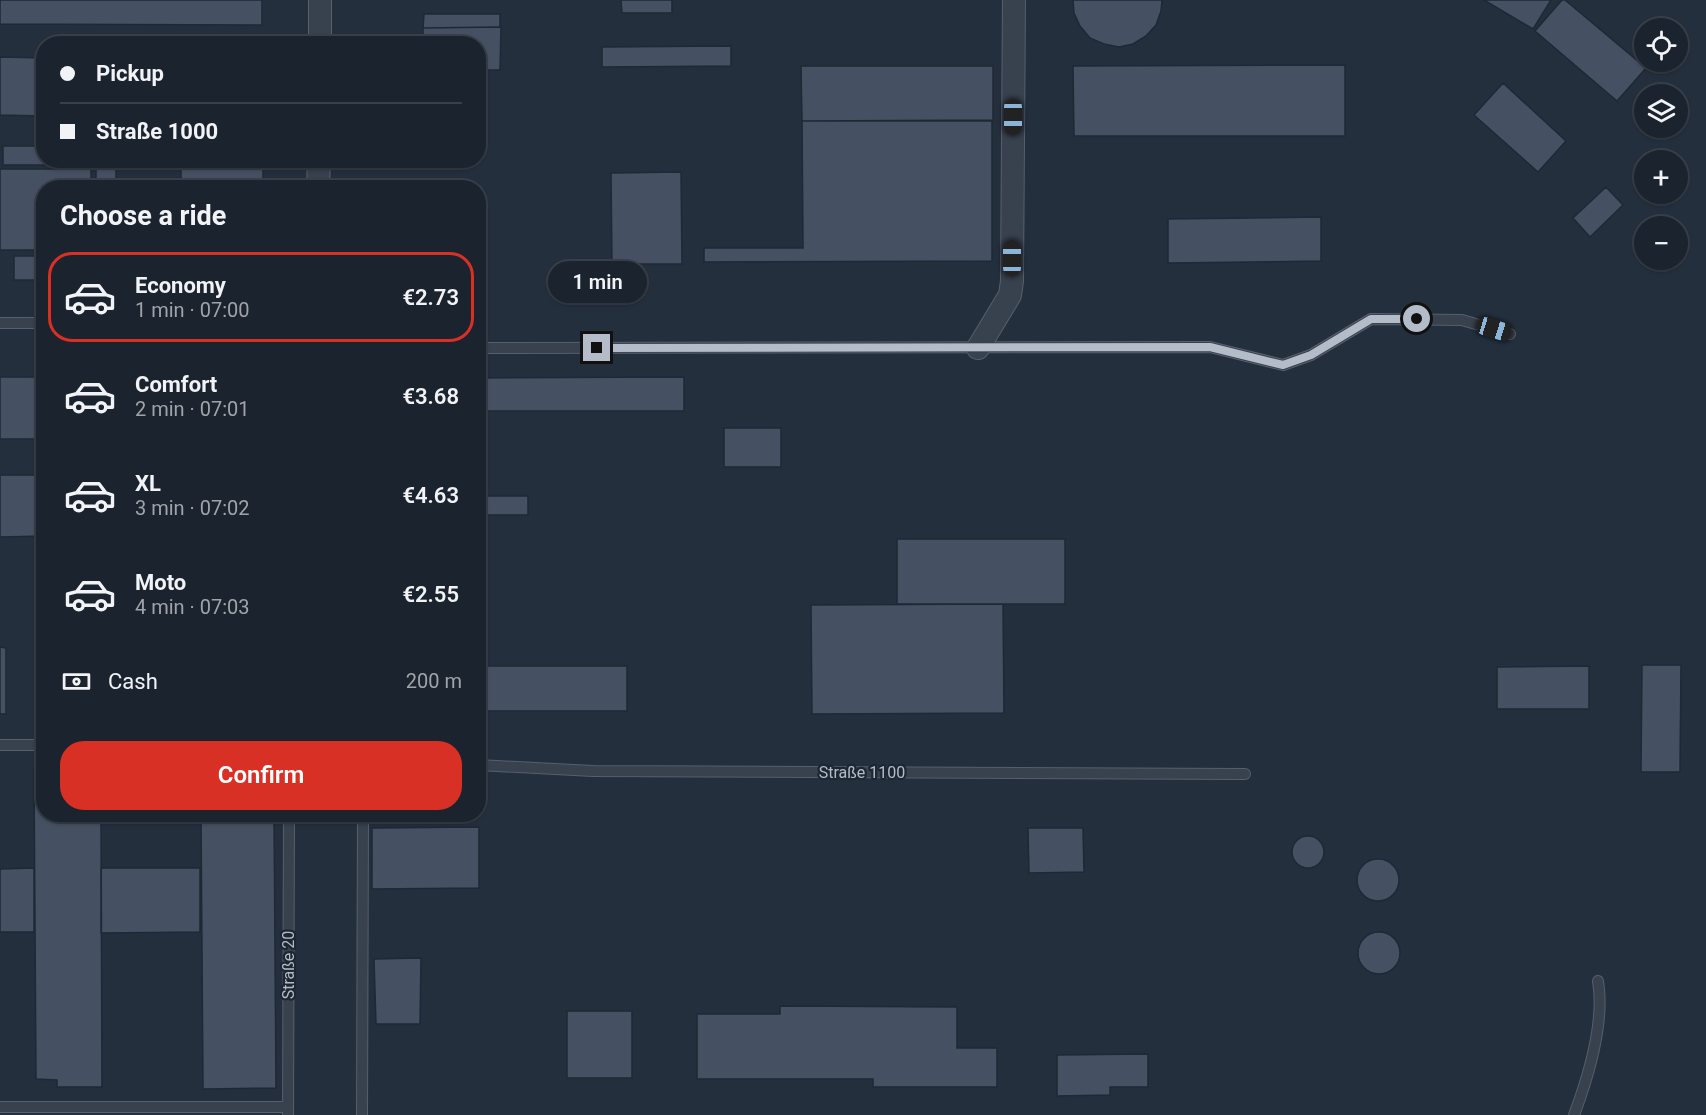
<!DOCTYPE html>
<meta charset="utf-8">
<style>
:root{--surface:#1b232e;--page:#282f3a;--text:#f1f3f6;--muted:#a0a4aa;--line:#39404a;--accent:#d93025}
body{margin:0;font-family:Roboto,sans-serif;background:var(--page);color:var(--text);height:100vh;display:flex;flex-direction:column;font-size:22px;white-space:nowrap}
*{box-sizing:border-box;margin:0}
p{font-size:20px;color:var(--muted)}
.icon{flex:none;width:33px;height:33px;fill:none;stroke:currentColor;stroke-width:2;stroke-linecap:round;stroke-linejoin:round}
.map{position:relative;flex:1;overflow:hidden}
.panel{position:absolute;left:36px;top:180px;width:450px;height:642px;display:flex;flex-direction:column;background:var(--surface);border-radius:24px;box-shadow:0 2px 4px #0004,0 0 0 2px var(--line)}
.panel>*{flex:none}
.hud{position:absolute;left:36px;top:36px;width:450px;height:132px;border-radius:24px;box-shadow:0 2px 4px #0004,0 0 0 2px var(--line);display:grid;align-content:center;height:132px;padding:0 24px;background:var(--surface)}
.tools{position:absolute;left:1634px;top:18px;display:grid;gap:12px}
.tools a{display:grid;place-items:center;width:54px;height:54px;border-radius:50%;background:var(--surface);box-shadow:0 2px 4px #0004,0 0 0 2px var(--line);font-size:30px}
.end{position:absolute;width:27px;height:27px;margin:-14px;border:8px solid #b4bcc9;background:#111;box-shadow:0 0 0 3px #111}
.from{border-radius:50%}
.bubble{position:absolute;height:42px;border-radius:21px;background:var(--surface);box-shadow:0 2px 4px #0004,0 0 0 2px var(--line);font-size:20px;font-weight:600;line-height:42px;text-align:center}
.car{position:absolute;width:18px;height:36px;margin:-18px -9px;border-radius:8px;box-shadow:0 0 4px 2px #0007;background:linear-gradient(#222 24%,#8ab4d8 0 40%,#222 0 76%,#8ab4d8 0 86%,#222 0)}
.hud b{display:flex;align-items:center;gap:21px;height:57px;font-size:22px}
.hud b+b{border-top:2px solid var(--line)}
.hud i{width:15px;height:15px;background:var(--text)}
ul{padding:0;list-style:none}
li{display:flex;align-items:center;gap:18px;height:90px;margin:0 12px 9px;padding:0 12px;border:3px solid transparent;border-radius:24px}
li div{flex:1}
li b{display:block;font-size:22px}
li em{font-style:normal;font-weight:600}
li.selected{border-color:var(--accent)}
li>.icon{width:54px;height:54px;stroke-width:1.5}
h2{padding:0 24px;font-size:27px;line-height:72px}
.pay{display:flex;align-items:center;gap:15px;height:66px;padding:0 24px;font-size:22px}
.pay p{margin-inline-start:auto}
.button{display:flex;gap:12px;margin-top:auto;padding:12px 24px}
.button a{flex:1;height:69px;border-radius:24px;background:var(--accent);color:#fff;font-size:24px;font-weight:600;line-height:69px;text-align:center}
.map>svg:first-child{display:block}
.building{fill:#455162;stroke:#1f2835;stroke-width:1.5}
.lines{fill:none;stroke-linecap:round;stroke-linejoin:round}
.lane-casing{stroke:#565f6c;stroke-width:12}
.street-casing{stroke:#565f6c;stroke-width:24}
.lane{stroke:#38414e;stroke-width:10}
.street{stroke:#38414e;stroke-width:22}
.route{stroke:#b4bcc9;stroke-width:8}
.labels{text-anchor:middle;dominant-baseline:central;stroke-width:4.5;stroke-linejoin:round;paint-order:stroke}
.street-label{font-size:16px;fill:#b4bcc9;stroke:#1d2633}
</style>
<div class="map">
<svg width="1706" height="1115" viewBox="0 0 1706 1115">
<rect width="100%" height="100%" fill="#242f3e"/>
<path class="building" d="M0,0H262V25L0,24Z
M621,0H672V13H622Z
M1073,0H1162L1161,11L1156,25L1146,36L1133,44L1119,47L1104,44L1090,38L1080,26L1074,13Z
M1484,0H1551L1533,29Z
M1562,0H1565L1646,68L1617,101L1535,31Z
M424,14H500V27L423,28Z
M501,27L500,70H478V44H423V28Z
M731,46V66L602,67V47Z
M0,57L44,58V116L0,115Z
M1345,65V136H1074L1073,66Z
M801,66H993V121H802Z
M1503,83L1566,141L1538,172L1474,115Z
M992,120V261L704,262V248H803L802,121Z
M3,146H44V160H96V188V165H3Z
M96,160H116V188H96Z
M181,160H263V188H181Z
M0,169H91V188H44V250H0Z
M681,172L682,264H612L611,173Z
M1606,187L1623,205L1590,237L1573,218Z
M1321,217V261L1168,263V219Z
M14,256H44V280H14Z
M0,377H44V439H0Z
M684,377V411H478V378Z
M724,428H781V467H724Z
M0,475H44V536L0,537Z
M478,496H528V515H478Z
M897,539H1065V604H897Z
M1003,604L1004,713L812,714L811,605Z
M0,647L6,648V714H0Z
M1642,665H1681L1680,772H1641Z
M478,666H627V711H478Z
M1589,666V709H1497V667Z
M34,770H44V814H101L102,1087H57V1080L36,1079Z
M201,814H274L276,1088L203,1089Z
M479,827V888L372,889V828Z
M1028,828H1083L1084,872L1029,873Z
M1292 852a16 16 0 1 1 32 0a16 16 0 1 1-32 0Z
M1357 880a21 21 0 1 1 42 0a21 21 0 1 1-42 0Z
M34,868V932H0V869Z
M101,868H200V932L101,933Z
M1358 953a21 21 0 1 1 42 0a21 21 0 1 1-42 0Z
M421,958L420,1024H376L374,959Z
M780,1006L957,1007V1048H997V1087H873V1079H697V1014H780Z
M567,1011H632V1078H567Z
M1148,1054V1087H1110V1095L1057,1096V1055Z"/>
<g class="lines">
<g class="lane-casing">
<path id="lane" d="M0,323H44
M478,348L1210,347L1283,365L1311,355L1371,319L1462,320L1510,334
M0,745H44
M478,765L593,771L1245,774
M0,1107H287
M288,1115L289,814
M362,1115L363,814
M1574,1115C1589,1075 1605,1023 1598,981"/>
</g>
<g class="street-casing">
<path id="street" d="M320,44V0
M318,188L319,160
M978,348L1010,295L1012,281L1014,0"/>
</g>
<use href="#lane" class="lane"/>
<use href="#street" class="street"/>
</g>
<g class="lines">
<path class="route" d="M597,348L1210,347L1283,365L1311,355L1371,319H1417"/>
</g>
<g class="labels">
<g class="street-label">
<text x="862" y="772">Straße 1100</text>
<text transform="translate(288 965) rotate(-90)">Straße 20</text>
</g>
</g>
</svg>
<div class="tools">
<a><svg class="icon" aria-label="locate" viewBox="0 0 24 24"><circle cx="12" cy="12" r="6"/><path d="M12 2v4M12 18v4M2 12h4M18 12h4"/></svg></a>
<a><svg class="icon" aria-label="layers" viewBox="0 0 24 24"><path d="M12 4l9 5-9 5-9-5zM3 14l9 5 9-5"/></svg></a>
<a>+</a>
<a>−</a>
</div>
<i class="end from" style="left:1417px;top:319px"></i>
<i class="end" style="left:597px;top:348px"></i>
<div class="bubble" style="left:548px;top:261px;width:99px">1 min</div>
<i class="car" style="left:1013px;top:117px;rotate:180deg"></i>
<i class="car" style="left:1012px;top:258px;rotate:0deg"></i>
<i class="car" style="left:1494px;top:329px;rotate:107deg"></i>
<div class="hud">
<b><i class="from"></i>Pickup</b>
<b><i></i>Straße 1000</b>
</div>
<section class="panel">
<h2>Choose a ride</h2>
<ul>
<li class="selected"><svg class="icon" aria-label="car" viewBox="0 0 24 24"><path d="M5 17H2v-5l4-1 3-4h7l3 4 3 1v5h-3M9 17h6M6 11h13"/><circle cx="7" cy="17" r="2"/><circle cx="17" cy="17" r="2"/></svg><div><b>Economy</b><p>1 min · 07:00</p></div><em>€2.73</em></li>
<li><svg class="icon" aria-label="car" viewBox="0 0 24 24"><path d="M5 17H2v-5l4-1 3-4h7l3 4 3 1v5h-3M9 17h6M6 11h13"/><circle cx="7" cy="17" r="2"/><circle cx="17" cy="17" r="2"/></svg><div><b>Comfort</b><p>2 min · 07:01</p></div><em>€3.68</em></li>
<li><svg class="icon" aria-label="car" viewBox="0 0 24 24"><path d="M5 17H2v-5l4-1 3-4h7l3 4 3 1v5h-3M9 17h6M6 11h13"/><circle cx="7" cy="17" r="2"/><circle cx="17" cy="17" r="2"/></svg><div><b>XL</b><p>3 min · 07:02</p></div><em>€4.63</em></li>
<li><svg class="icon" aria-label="car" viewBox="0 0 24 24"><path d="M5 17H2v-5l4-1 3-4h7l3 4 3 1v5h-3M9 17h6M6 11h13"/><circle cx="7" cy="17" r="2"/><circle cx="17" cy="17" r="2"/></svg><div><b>Moto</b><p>4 min · 07:03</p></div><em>€2.55</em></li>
</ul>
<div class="pay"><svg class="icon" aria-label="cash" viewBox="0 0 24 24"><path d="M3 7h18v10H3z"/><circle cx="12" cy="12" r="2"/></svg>Cash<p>200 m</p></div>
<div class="button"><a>Confirm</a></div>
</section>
</div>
